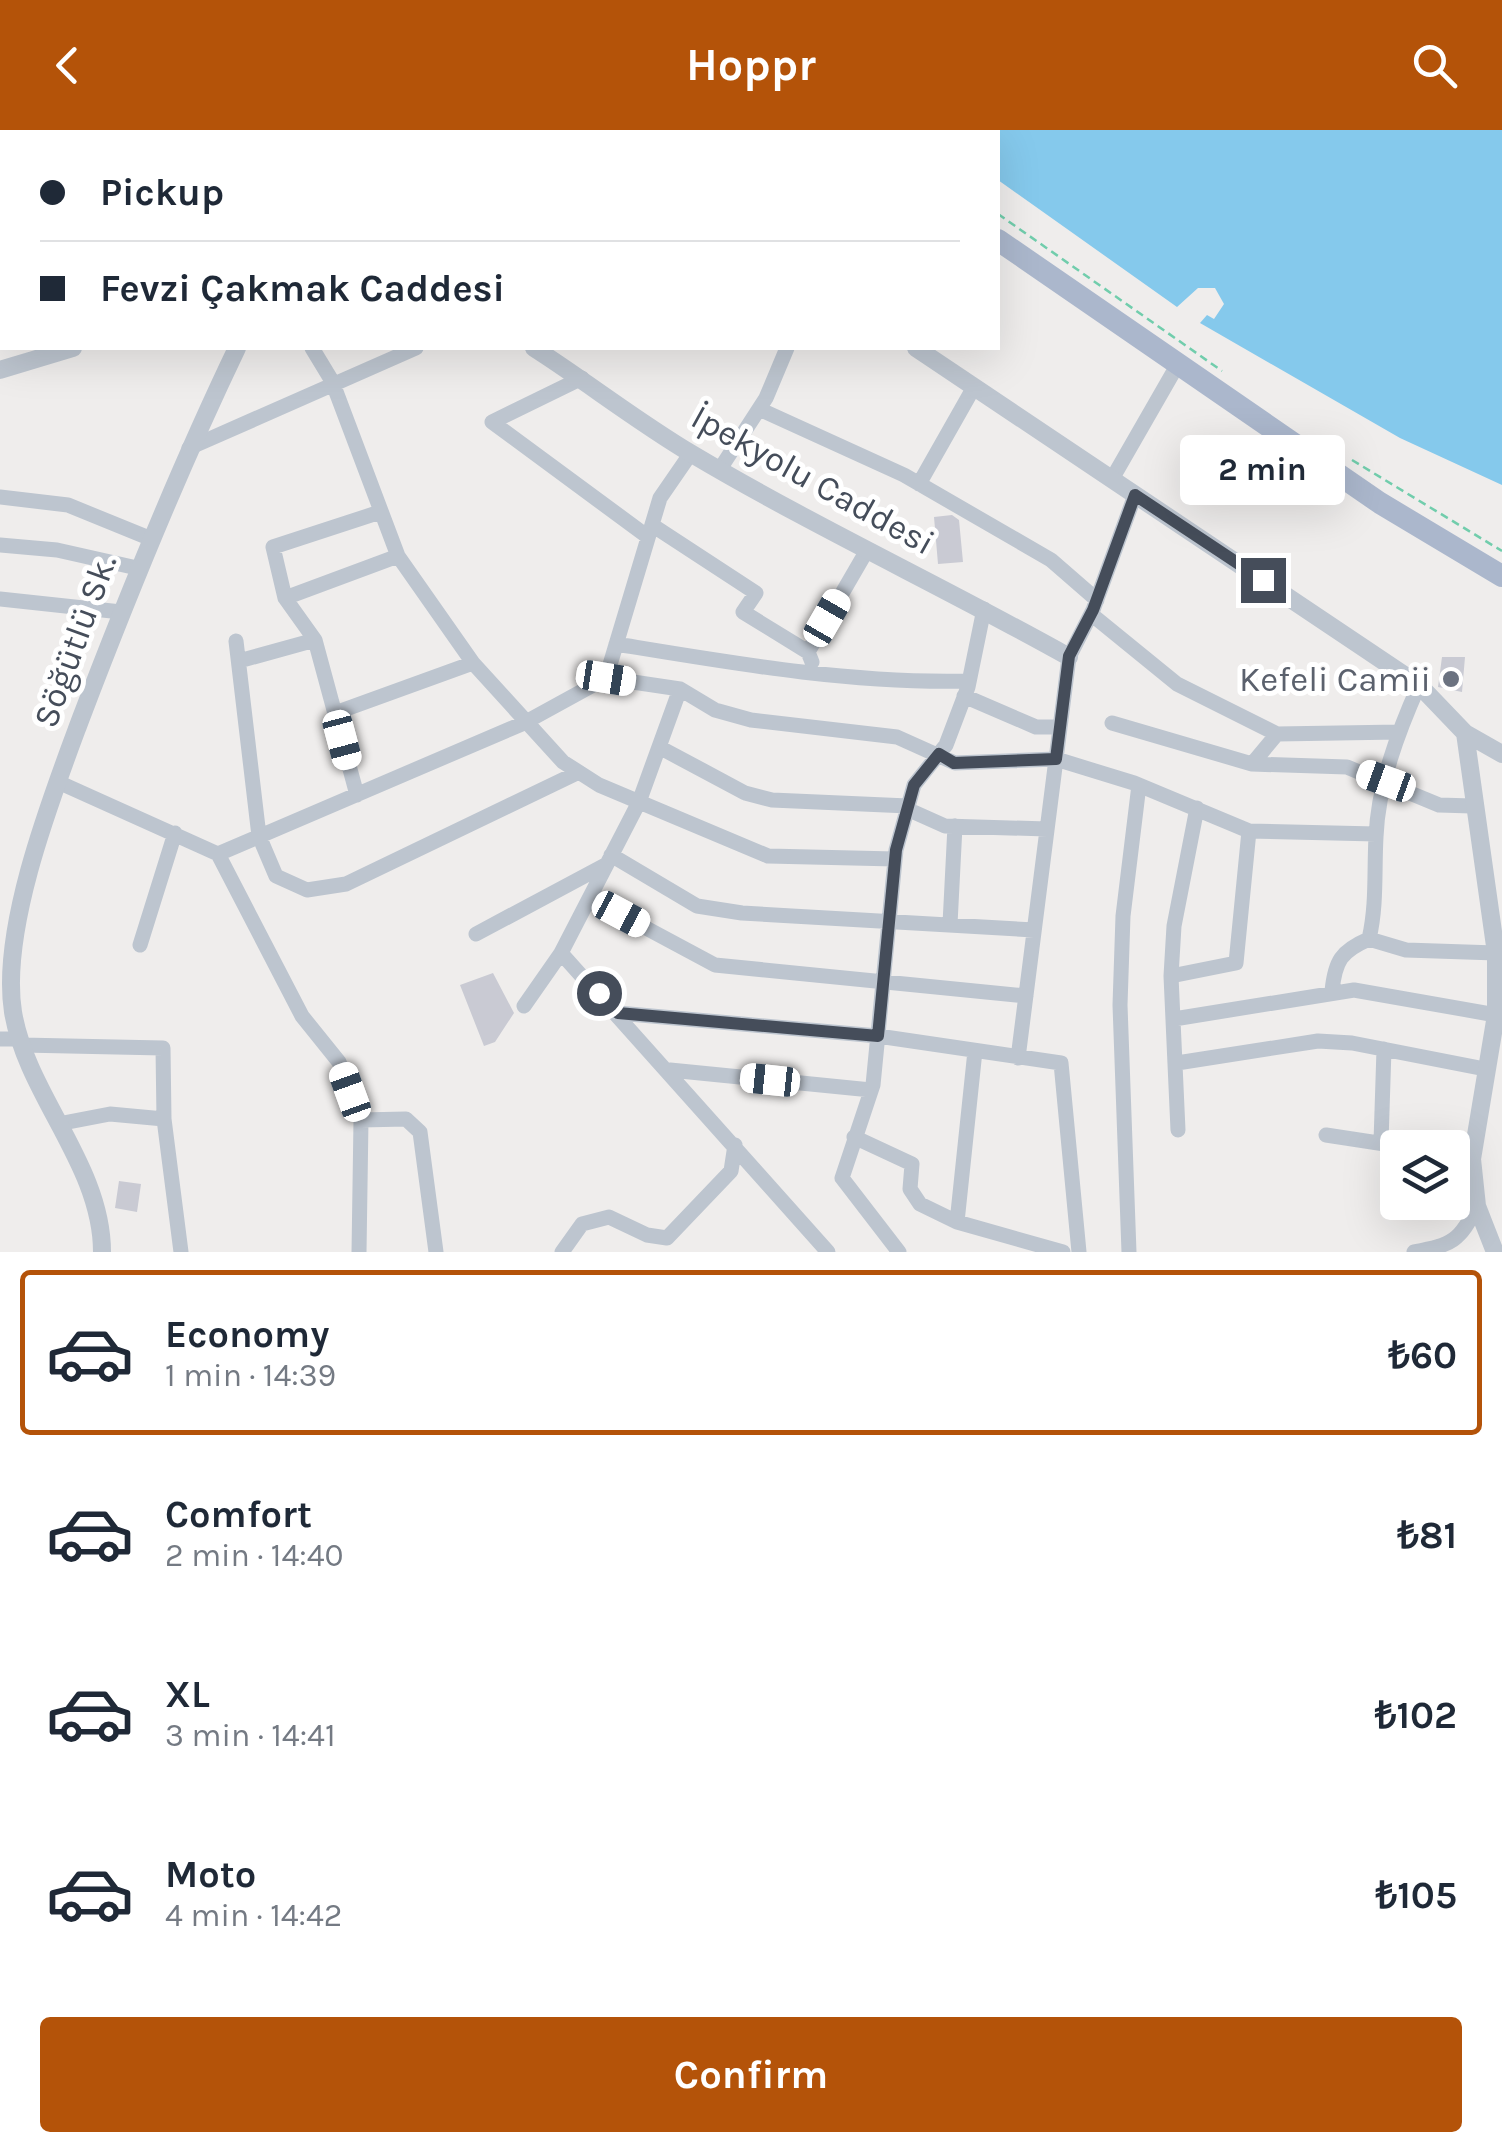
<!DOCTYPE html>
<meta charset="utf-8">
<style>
:root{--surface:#fff;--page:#f6f6f7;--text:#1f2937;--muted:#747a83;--line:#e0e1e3;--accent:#b45309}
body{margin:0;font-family:Karla,sans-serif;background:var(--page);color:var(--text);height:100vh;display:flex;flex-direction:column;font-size:38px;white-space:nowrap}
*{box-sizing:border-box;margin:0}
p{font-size:32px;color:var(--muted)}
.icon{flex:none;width:55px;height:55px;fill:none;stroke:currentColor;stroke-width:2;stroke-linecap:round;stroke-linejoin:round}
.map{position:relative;height:1122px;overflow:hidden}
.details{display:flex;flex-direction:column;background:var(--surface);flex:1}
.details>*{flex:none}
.banner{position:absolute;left:0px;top:0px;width:1000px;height:220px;box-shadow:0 10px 40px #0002;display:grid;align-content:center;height:220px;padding:0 40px;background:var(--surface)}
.tools{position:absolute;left:1380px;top:1000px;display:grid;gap:20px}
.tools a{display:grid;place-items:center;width:90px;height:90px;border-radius:10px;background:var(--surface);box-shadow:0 10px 40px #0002;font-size:50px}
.end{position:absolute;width:45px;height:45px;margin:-22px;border:12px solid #454d5a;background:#fff;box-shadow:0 0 0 5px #fff}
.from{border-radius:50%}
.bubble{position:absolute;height:70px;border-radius:10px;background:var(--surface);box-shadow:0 10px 40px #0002;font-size:32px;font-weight:700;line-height:70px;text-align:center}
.car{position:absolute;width:30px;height:60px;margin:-30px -15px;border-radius:12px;box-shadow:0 0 8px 2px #0007;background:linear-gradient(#fff 24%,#345 0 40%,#fff 0 76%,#345 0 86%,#fff 0)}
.banner b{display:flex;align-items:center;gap:35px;height:95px;font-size:38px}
.banner b+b{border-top:2px solid var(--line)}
.banner i{width:25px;height:25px;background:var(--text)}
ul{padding:18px 0 0;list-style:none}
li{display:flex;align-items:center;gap:30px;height:165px;margin:0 20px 15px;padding:0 20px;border:5px solid transparent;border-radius:10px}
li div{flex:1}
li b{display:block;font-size:38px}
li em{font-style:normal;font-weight:700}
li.selected{border-color:var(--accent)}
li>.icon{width:90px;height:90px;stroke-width:1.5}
.action{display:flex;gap:20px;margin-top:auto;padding:20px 40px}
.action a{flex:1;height:115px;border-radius:10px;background:var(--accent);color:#fff;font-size:40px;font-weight:700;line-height:115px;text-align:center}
header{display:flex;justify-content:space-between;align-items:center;height:130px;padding:0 40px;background:var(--accent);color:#fff;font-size:45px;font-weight:700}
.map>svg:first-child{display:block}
.water{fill:#85c9ec}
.building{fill:#c9cad3}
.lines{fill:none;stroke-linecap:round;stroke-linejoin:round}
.path{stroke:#71cdac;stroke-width:2.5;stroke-dasharray:8 5;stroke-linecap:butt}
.service{stroke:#bdc5cf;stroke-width:8}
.minor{stroke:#bdc5cf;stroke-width:15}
.tertiary{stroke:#bdc5cf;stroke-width:18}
.primary{stroke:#abb7cc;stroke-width:22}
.route{stroke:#454d5a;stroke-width:12}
.worship-dot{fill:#6b7280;stroke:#fff;stroke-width:4}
.labels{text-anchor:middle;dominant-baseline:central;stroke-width:10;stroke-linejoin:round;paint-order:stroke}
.street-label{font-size:35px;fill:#454d5a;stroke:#fff}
.worship-label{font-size:35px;fill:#5b616d;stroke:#fff;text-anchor:end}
</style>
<header><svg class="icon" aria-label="back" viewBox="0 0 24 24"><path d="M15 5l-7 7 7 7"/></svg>Hoppr<svg class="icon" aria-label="search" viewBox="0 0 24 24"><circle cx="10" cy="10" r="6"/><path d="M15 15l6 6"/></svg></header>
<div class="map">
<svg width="1502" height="1122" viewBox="0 0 1502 1122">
<rect width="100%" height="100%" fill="#efedec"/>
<path class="water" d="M926,0H1502V355L1400,308L1200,193L1207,185L1214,189L1224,174L1215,158H1198L1177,177L998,50V2Z"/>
<path class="building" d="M952,385L959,390L963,432L938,434L934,387Z
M1442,527H1465L1462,562L1438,557Z
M493,843L514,883L495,912L484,916L460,855Z
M119,1051L141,1054L137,1082L115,1078Z"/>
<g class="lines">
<path class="path" d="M877,0L880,2
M998,84L1222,241
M1352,330L1502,421"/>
<path class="service" d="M150,2L154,0"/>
<path class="minor" d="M31,2L35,0
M629,2L631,0
M0,22L2,20
M312,218L332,251L398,426L473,533L563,632L599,655L768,726L895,729
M582,248L492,292L648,407
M759,279L904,345L1051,430L1097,470
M189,318L416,218
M720,339L766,268L787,218
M1112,349L1178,234
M919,354L974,257
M0,367L68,375L149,408
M652,395L756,463L743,482L808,522
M0,415L57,420L137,438
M285,468L398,426
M0,469L121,482
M1091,484L1177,554L1277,604L1399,602
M236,511L259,706L276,746L307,760L346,754L579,642
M616,514C732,533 851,554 969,551
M239,531L315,510
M812,532L808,522L866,422
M606,548L680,559L715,580L751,590L897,607L955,633L1056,629L1134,653L1249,701L1376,704
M1419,555C1398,602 1378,655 1376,707C1374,742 1377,774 1369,809L1406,820L1496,823
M680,559L639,672L561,823L828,1122
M964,566L1036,597H1060
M335,583L473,533
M1112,593L1252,634L1277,604
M659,617L745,663L772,670L908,676
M1252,634L1347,637L1439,675L1472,676
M58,652L218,724L302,886L339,932L361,990L359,1122
M357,665L315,510L285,468L273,417L380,382
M907,679L945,696L1047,699
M218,724L524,593L606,548L660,368L691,323
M611,725L697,776L742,783L1034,800
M590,768L715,835L1026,866
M950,794L955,696
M476,804L607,734
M140,815L175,703
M1171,846L1236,833L1249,701
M1332,861C1335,831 1341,821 1369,809
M524,876L561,823
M618,883L878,906L1061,933L1079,1122
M1174,889L1354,860L1496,885
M0,909H21
M22,915L163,918L164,989L181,1122
M975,921L957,1092L1063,1122
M1018,928L1069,527L1093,480L1135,365
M1177,933L1318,911L1352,913L1485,939
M670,940L871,960
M361,990L406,989L420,1002L436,1122
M58,994L110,984L164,989
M1178,1000L1171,846L1174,796L1197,678
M1326,1005L1411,1018
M854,1007L912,1034L910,1059L920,1074L957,1092
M1381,1012L1384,919
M1452,1025L1472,1029
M562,1122L582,1094L609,1087L647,1105L667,1108L731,1041L735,1015
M899,1122L842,1048L873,955L896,720L914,655L946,615L968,557L984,479
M1129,1122L1120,875L1123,786L1139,655
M1414,1122C1452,1115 1460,1111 1477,1076"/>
<path class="tertiary" d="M319,0V2
M587,0L591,2
M226,2L227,0
M0,68L2,70
M0,150H2
M534,218C587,252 638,292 692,324C815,397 944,457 1069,527
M916,218L1419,555L1465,603L1502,624
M0,240L73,218
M1465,603L1496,823V885L1472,1029L1477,1076L1495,1122
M102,1122C102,1035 27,966 13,882C0,799 52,666 81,588C129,462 179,339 237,218"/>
<path class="primary" d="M837,0L841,2
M998,110L1380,373L1502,446"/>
</g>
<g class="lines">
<path class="route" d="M599,863L618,883L878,906L896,720L914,655L939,624L954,633L1056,629L1069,526L1093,480L1135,365L1263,450"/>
</g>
<circle class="worship-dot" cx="1451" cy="549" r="10"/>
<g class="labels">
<g class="street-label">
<text transform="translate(813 350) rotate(29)">İpekyolu Caddesi</text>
<text transform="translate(75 511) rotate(-70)">Söğütlü Sk.</text>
</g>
<g class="worship-label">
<text x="1431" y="549">Kefeli Camii</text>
</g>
</g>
</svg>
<div class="tools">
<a><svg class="icon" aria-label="layers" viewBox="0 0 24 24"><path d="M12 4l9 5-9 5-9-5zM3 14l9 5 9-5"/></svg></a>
</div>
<i class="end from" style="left:599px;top:863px"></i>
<i class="end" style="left:1263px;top:450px"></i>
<div class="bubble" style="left:1180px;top:305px;width:165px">2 min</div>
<i class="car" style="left:827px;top:488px;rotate:30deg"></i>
<i class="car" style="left:606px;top:548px;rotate:99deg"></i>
<i class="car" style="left:342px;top:610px;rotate:165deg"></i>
<i class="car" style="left:1386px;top:651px;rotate:290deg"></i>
<i class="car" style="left:621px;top:784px;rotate:118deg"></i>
<i class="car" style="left:770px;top:950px;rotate:276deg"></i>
<i class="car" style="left:350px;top:962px;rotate:340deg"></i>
<div class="banner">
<b><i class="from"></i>Pickup</b>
<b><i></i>Fevzi Çakmak Caddesi</b>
</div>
</div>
<section class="details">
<ul>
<li class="selected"><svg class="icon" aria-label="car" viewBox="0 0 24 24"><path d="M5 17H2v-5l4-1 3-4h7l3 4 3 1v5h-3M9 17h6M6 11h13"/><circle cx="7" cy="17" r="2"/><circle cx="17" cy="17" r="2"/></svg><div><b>Economy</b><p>1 min · 14:39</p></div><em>₺60</em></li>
<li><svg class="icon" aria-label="car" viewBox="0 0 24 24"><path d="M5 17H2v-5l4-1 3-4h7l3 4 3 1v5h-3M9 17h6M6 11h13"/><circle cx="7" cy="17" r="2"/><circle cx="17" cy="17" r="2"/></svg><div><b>Comfort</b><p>2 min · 14:40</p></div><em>₺81</em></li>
<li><svg class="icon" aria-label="car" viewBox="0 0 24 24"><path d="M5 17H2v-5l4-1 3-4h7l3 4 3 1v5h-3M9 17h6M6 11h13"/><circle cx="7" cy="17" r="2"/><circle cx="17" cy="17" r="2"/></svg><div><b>XL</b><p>3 min · 14:41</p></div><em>₺102</em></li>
<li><svg class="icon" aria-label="car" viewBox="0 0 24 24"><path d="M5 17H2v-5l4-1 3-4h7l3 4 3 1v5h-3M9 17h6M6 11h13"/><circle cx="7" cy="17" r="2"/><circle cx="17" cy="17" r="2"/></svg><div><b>Moto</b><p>4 min · 14:42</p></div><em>₺105</em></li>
</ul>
<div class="action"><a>Confirm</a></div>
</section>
